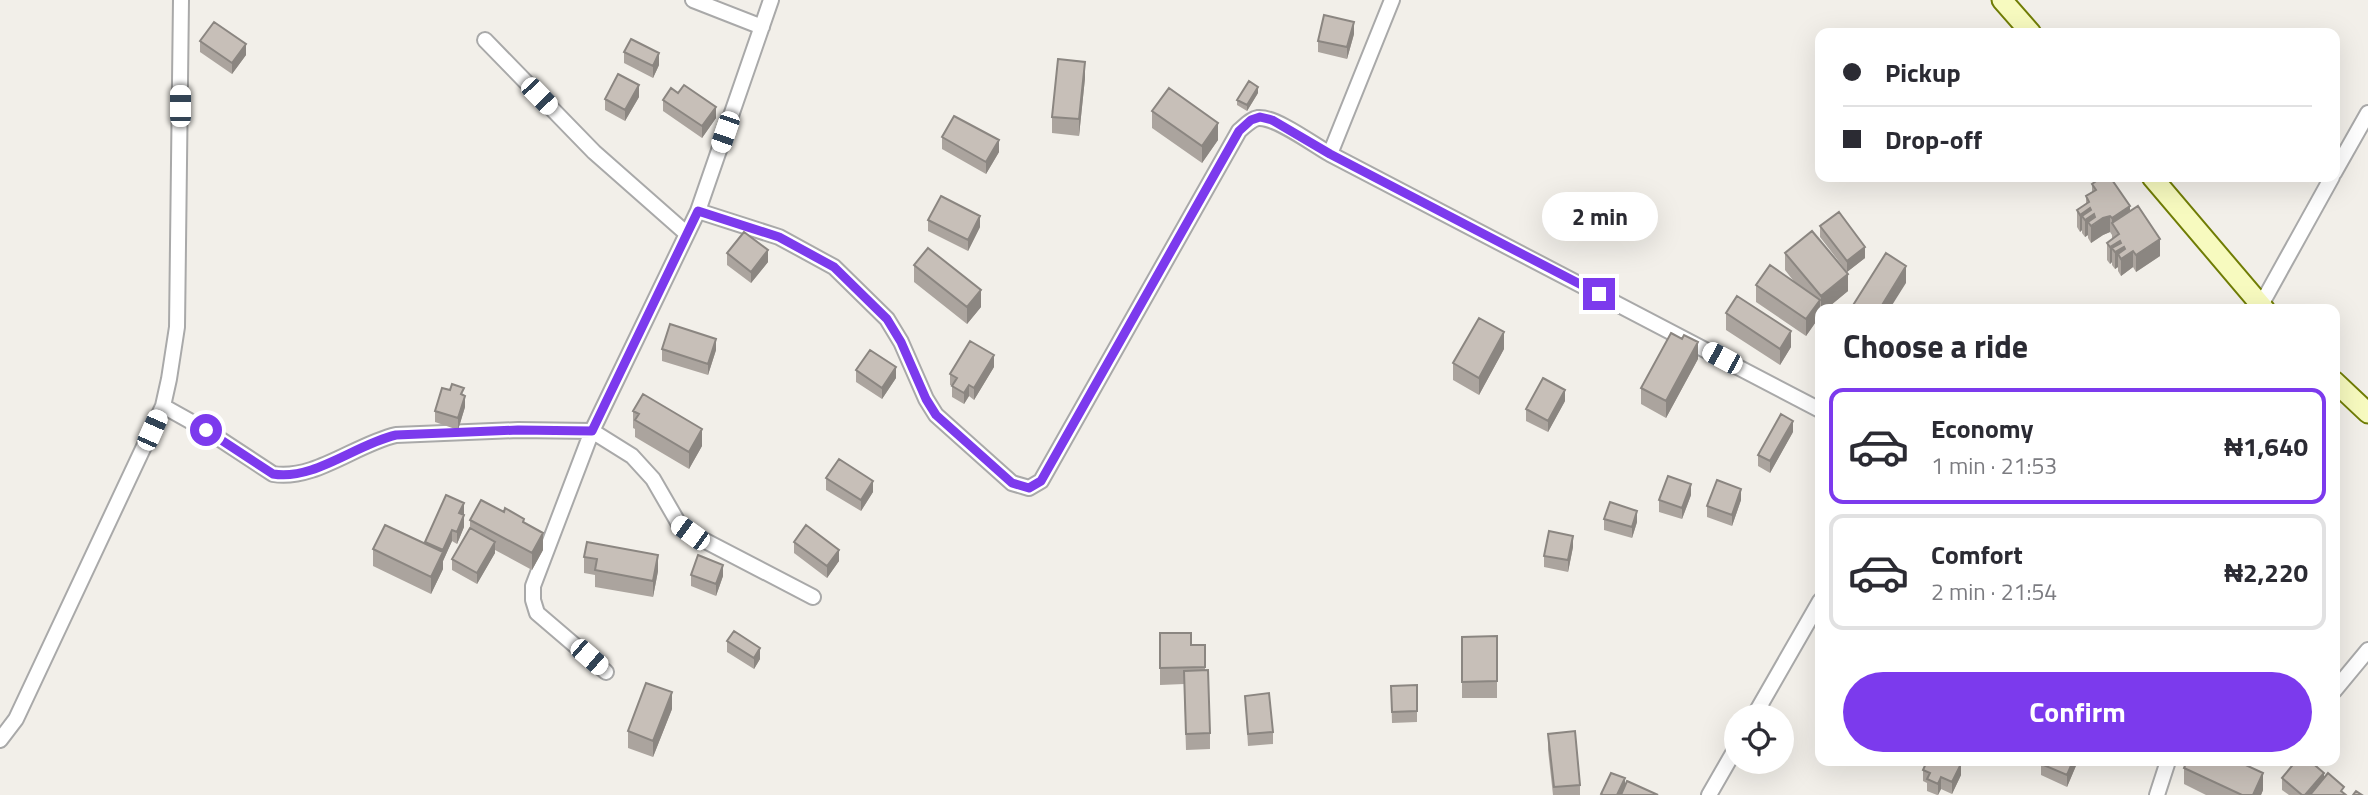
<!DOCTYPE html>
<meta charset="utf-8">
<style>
:root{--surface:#fff;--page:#f2f2f3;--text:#2b2b33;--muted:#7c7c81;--line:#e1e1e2;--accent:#7c3aed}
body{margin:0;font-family:"Titillium Web",sans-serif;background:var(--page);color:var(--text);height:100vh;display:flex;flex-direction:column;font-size:26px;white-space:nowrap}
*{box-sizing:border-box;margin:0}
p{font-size:23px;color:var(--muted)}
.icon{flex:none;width:38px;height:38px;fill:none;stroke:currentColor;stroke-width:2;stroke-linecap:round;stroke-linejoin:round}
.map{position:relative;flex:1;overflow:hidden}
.sheet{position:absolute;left:1815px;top:304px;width:525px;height:462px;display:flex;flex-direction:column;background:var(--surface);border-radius:14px;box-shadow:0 7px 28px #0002}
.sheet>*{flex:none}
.guide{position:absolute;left:1815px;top:28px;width:525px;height:154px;border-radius:14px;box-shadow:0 7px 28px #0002;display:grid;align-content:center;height:154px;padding:0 28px;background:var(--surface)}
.buttons{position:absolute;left:1724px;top:704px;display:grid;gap:14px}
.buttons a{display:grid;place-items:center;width:70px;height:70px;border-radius:50%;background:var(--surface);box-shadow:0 7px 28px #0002;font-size:35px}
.end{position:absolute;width:32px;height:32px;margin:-16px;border:9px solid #7c3aed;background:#fff;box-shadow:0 0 0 4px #fff}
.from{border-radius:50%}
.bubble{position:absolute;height:49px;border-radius:24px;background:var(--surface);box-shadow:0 7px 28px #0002;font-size:23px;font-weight:700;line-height:49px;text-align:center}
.car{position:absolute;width:21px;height:42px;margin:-21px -10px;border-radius:9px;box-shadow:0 0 5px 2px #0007;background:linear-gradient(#fff 24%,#345 0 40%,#fff 0 76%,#345 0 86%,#fff 0)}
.guide b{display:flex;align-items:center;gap:24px;height:66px;font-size:26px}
.guide b+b{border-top:2px solid var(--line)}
.guide i{width:18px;height:18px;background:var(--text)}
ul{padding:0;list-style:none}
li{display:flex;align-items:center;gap:21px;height:116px;margin:0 14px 10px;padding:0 14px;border:4px solid var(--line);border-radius:14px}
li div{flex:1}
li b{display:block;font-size:26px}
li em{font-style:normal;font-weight:700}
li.selected{border-color:var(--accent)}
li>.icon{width:63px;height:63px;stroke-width:1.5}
h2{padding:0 28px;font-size:32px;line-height:84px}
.action{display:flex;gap:14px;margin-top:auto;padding:14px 28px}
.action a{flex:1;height:80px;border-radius:42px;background:var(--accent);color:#fff;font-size:28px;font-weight:700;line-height:80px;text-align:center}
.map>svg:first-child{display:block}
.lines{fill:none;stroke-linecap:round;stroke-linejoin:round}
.street-casing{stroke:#a9a9a9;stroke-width:18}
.secondary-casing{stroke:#707d05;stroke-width:23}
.street{stroke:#fff;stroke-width:14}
.secondary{stroke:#f7fabf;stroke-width:19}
.wall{fill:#aba49e}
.shaded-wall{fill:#8b8681}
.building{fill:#c7bfb8;stroke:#8b8681;stroke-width:2}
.route{stroke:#7c3aed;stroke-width:9}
</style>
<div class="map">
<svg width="2368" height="795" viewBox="0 0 2368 795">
<rect width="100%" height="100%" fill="#f2efe9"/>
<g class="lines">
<g class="street-casing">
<path id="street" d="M693,0L762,27
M1392,0L1330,154L1820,410
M485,40L594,152L687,234
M2334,173L2368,113
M698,211L779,237L834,267L887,319L901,342L926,399L936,415L1012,483L1029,488L1041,481L1239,131C1245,126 1251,119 1258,118C1275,116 1314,145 1330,154
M2261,305L2332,177
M163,406L206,430L273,474C314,481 356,444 396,435L518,430L592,431L632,456L653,479L679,524L690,533L813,597
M606,672L537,613L533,600V586L592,431L698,211L771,0
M2334,691L2368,650
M1754,716L1820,601
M0,740L16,719L163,406L169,379L177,327L181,0
M1709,795L1736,748
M2157,795L2168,761"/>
</g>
<g class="secondary-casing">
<path id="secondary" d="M2002,0L2031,33
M2152,177L2265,310
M2334,381L2368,413"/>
</g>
<use href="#street" class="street"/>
<use href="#secondary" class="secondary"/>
</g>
<path class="wall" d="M1354,34L1347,59L1318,52V41Z
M200,41L246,55L232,74L200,52Z
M624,52L659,65L653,78L624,63Z
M1085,78L1079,136L1052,133V117Z
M1258,93L1247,111L1237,105V100Z
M639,97L625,121L605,110V99Z
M663,100L716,118L702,138L663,111Z
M1152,111L1218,140L1202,163L1152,128Z
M942,137L999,152L986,174L942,149Z
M2092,184L2130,211L2160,256L2136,272L2133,267L2121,276L2118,271V267L2115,269L2112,265V262L2110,264L2107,260V243L2112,239V235L2110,232L2103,235L2091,243L2088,238V235L2085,237L2082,233V230L2080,232L2077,227V210L2086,204V196L2092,192Z
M928,220L980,227L968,251L928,231Z
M1820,226L1865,258L1847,272L1820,237Z
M727,253L768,262L751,283L727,265Z
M1785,253L1848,291L1825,310H1820V316L1806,336L1756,302V285L1796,284L1785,270Z
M914,265L981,307L967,324L914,282Z
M1726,313L1791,347L1780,365L1726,330Z
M662,349L716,350L708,375L662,361Z
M1504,349L1479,395L1453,380V363Z
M1698,359L1666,418L1641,404V388Z
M994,367L974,400L969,396L964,404L952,397V386L950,385V374Z
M856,370L896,378L882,399L856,382Z
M464,395L465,407L458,430L435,422V411Z
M1565,401L1548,432L1526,421V409Z
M633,411L702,446L689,469L635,437V429L633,428Z
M1793,432L1770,473L1758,466V455Z
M826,478L873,492L861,511L826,490Z
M1691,495L1682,519L1659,512V500Z
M1741,500L1732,526L1707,517V506Z
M464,514V527L457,544L452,541L443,561V569L431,594L373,566V549L425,544V542Z
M1604,519L1637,522L1632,538L1604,530Z
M470,520L524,523L543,550L532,570L495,550V553L477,584L452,570V559L470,528Z
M794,542L839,561L827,578L794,553Z
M1573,547L1568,572L1544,567V556Z
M584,557L658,571L653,597L595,587V575L584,573Z
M691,575L723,576L716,596L691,586Z
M1160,633L1191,645H1205V670L1210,733V749L1186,750L1184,684L1160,685Z
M1497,636V698H1462V637Z
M727,641L760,659L754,669L727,652Z
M1417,685V722L1392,723L1391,686Z
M1245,696L1273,732V744L1248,746Z
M672,709L653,757L628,748V731Z
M1548,734L1580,785V795H1553L1548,750Z
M2042,761H2078L2067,787L2041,775V764Z
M2184,768L2263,790L2261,795H2206L2184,784Z
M1923,770L1961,775L1952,794L1941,789L1938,795H1937L1927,791V783L1923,781Z
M2282,778L2324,779L2346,795H2289L2282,790Z"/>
<path class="shaded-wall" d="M1354,22V34L1347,59V47Z
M246,44V55L232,74V63Z
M659,53V65L653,78V66Z
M1085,62V78L1079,136V119Z
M639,85V97L625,121V110Z
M1258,87V93L1247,111V105Z
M716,107V118L702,138V126Z
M1218,123V140L1202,163V146Z
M999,140V152L986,174V162Z
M2130,206V223H2112V218Z
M2090,208V217L2094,214V225L2103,218L2110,216V232L2103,235L2091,243V226L2088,222V235L2085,237V220L2082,216V230L2080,232V215Z
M980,216V227L968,251V240Z
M2160,239V256L2136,272V255Z
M2120,241V249L2124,247V257L2133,251V267L2121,276V259L2118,254V267L2115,269V252L2112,248V262L2110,264V247Z
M1865,247V258L1847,272V261Z
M768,250V262L751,283V272Z
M1906,266V283L1889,310H1879Z
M1848,274V291L1825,310H1821V296Z
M981,290V307L967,324V307Z
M1820,300V316L1806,336V319Z
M1791,331V347L1780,365V349Z
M1504,332V349L1479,395V378Z
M716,339V350L708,375V364Z
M1698,342V359L1666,418V401Z
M994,355V367L974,400V388Z
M896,367V378L882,399V388Z
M969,385V396L964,404V393Z
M1565,390V401L1548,432V421Z
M465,396V407L458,430V418Z
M1793,421V432L1770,473V461Z
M702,429V446L689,469V452Z
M873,481V492L861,511V500Z
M1691,484V495L1682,519V508Z
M1741,489V500L1732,526V515Z
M464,503V514L459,524V513Z
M1637,511V522L1632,538V527Z
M464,515V527L457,544V532Z
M452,530V541L443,561V569L431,594V577L443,553V550Z
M543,533V550L532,570V553Z
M1573,536V547L1568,572V560Z
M495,542V553L477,584V573Z
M839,550V561L827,578V566Z
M658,555V571L653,597V581Z
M723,565V576L716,596V584Z
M760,648V659L754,669V658Z
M672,692V709L653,757V741Z
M2073,761H2078L2067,787V775Z
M1961,764V775L1952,794V782Z
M2263,773V790L2261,795H2253Z
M2324,773V784L2315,795H2305Z
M1941,777V789L1938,795V784Z
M1625,778V790L1622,795H1617Z"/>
<path class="building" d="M1324,15L1354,22L1347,47L1318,41Z
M214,22L246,44L232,63L200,41Z
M631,39L659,53L653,66L624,52Z
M1058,59L1085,62L1079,119L1052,117Z
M618,74L639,85L625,110L605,99Z
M1249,81L1258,87L1247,105L1237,100Z
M684,85L716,107L702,126L663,100L671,88L678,93Z
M1169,88L1218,123L1202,146L1152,111Z
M954,116L999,140L986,162L942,137Z
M2102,177H2110L2130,206L2112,218L2110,216L2103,218L2091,226L2088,222L2095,217L2094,214L2085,220L2082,216L2091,210L2090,208L2080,215L2077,210L2089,202L2086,196L2096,190L2092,184Z
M941,196L980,216L968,240L928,220Z
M2138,206L2160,239L2136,255L2133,251L2121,259L2118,254L2125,249L2124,247L2115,252L2112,248L2121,243L2120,241L2110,247L2107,243L2119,234L2112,223Z
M1839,212L1865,247L1847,261L1820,226Z
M1812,231L1848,274L1821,296L1785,253Z
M744,232L768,250L751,272L727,253Z
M928,248L981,290L967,307L914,265Z
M1886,253L1906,266L1879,310H1850Z
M1770,265L1820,300L1806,319L1756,285Z
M1737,296L1791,331L1780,349L1726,313Z
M1479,318L1504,332L1479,378L1453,363Z
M670,324L716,339L708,364L662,349Z
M1671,333L1682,339L1684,335L1698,342L1666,401L1641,388Z
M970,341L994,355L974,388L969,385L964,393L952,386L957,378L950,374Z
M870,350L896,367L882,388L856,370Z
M1543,378L1565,390L1548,421L1526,409Z
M452,384L464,388L461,394L465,396L458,418L435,411L442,388L450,390Z
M643,394L702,429L689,452L635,420L639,414L633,411Z
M1781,414L1793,421L1770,461L1758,455Z
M839,459L873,481L861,500L826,478Z
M1668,476L1691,484L1682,508L1659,500Z
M1717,480L1741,489L1732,515L1707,506Z
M446,495L464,503L459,513L464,515L457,532L452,530L443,550L425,542Z
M481,500L504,512L505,508L524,519L523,522L543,533L532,553L470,520Z
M1610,502L1637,511L1632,527L1604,519Z
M385,525L443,552L431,577L373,549Z
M806,525L839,550L827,566L794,542Z
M470,528L495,542L477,573L452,559Z
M1549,531L1573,536L1568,560L1544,556Z
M587,542L658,555L653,581L595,570L597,559L584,557Z
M698,555L723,565L716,584L691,575Z
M734,631L760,648L754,658L727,641Z
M1160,633H1191V645H1205V667L1160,668Z
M1497,636V681L1462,682V637Z
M1208,670L1210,733L1186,734L1184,671Z
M646,683L672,692L653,741L628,731Z
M1417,685V711L1392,712L1391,686Z
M1269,693L1273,732L1248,734L1245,696Z
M1575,731L1580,785L1554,787L1548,734Z
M1927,761H1954L1961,764L1952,782L1941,777L1938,784L1927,779L1930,773L1923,770Z
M2042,761H2073L2067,775L2041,764Z
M2187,761H2237L2263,773L2253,795H2242L2184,768Z
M2296,761H2310L2324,773L2305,795H2302L2282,778Z
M1611,773L1625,778L1617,795H1603L1601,794Z
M2328,773L2344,787L2341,791L2346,795H2310Z
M1627,781L1658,795H1621Z
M2356,791L2362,795H2353Z"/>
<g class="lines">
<path class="route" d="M206,430L273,474C314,481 356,444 396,435L518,430L592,431L698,211L779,237L834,267L887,319L901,342L926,399L936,415L1012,483L1029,488L1041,481L1239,131L1251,120L1260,117L1272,120L1330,154L1599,294"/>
</g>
</svg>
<div class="buttons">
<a><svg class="icon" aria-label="locate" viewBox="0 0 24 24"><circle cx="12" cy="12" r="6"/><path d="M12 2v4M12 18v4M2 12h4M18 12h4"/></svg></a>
</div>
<i class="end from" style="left:206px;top:430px"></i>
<i class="end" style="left:1599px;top:294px"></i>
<div class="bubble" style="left:1542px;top:192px;width:116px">2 min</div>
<i class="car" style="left:539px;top:96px;rotate:136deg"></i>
<i class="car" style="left:180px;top:106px;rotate:0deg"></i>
<i class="car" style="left:725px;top:132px;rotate:199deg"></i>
<i class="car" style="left:1722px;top:358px;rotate:298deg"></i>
<i class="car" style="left:152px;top:430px;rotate:24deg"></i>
<i class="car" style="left:690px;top:533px;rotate:306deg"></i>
<i class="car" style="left:589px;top:657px;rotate:131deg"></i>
<div class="guide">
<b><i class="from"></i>Pickup</b>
<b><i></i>Drop-off</b>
</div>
<section class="sheet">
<h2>Choose a ride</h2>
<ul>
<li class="selected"><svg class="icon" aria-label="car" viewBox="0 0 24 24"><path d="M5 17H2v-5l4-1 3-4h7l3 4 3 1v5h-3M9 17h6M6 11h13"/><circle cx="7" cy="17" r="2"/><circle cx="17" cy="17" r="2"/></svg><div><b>Economy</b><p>1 min · 21:53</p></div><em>₦1,640</em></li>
<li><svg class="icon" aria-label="car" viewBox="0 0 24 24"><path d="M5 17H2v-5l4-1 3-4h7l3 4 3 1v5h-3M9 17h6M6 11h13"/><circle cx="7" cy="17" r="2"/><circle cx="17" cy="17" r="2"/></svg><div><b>Comfort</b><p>2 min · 21:54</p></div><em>₦2,220</em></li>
</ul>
<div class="action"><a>Confirm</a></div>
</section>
</div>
